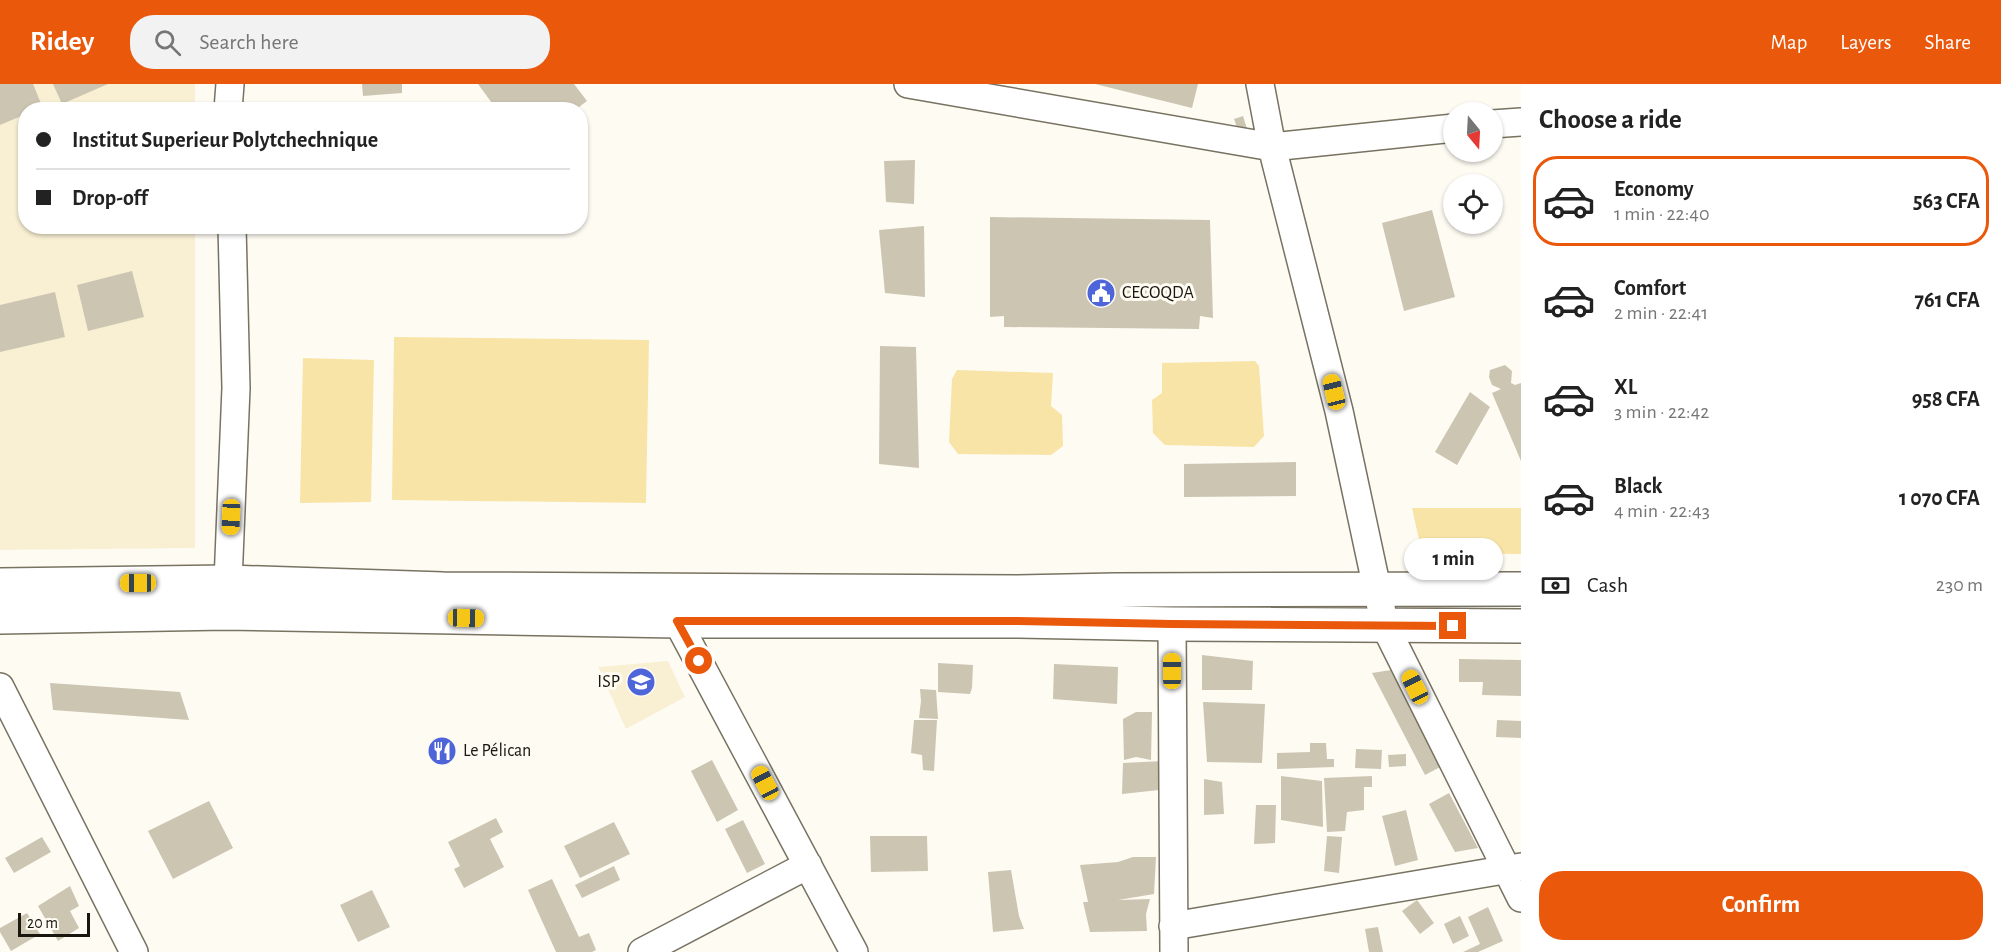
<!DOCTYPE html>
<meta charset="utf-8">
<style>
:root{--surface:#fff;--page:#f2f2f2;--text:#222;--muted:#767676;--line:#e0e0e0;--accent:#ea580c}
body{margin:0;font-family:"Alegreya Sans",sans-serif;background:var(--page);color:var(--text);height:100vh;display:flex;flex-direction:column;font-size:22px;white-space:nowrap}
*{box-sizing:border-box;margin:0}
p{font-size:20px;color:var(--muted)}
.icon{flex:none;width:33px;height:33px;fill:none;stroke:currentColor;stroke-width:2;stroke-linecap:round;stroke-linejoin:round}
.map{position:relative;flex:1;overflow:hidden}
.side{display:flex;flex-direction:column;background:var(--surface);width:480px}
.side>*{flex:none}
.hud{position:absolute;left:18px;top:18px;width:570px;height:132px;border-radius:24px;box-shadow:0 2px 4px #0004;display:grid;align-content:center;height:132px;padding:0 18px;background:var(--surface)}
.needle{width:39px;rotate:162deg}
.buttons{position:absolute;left:1443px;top:18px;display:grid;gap:12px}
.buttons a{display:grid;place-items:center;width:60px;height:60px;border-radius:50%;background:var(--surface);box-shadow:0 2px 4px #0004;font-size:30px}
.scale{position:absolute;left:18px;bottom:15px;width:72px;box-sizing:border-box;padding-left:6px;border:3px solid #18160f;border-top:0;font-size:16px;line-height:21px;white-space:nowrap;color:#18160f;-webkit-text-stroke:4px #fefbf3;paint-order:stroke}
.end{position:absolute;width:27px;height:27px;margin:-14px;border:8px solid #ea580c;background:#fff;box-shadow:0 0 0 3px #fff}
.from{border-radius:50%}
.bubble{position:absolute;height:42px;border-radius:21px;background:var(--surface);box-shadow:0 2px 4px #0004;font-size:20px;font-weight:700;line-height:42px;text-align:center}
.car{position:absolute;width:18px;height:36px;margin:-18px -9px;border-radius:8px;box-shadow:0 0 4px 2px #0007;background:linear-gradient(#f5c518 24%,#345 0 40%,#f5c518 0 76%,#345 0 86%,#f5c518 0)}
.hud b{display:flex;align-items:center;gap:21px;height:57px;font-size:22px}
.hud b+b{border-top:2px solid var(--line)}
.hud i{width:15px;height:15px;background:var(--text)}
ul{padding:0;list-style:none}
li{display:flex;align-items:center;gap:18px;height:90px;margin:0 12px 9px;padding:0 6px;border:3px solid transparent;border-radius:24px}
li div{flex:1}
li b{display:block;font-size:22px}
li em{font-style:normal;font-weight:700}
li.current{border-color:var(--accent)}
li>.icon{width:54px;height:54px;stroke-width:1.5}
h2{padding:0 18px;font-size:27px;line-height:72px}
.pay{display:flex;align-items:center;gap:15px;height:66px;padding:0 18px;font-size:22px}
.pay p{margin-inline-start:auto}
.button{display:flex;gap:12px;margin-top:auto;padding:12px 18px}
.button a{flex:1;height:69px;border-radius:24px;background:var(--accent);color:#fff;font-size:24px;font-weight:700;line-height:69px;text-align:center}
header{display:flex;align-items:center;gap:36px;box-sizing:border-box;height:84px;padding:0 30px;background:var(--accent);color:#fff}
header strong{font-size:28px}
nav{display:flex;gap:33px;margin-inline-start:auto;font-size:21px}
.search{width:420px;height:54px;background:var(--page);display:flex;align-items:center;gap:15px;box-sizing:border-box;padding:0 21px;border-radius:24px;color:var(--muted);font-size:22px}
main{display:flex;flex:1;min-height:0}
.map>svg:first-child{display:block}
.built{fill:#f9f0d4}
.green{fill:#f9e4a7}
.building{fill:#ccc5b2}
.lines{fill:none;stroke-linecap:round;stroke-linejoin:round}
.minor-casing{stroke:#787261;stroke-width:30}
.major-casing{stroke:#787261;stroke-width:36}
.minor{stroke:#fff;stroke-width:27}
.major{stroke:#fff;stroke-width:33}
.route{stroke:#ea580c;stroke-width:8}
.labels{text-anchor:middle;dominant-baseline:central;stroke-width:6;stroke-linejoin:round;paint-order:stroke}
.poi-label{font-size:18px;fill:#18160f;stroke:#fefbf3;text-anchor:start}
</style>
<header>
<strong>Ridey</strong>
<div class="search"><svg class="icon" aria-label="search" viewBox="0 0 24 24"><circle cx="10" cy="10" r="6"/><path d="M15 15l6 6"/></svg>Search here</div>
<nav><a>Map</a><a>Layers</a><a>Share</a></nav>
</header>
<main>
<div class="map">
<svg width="1521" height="868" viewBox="0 0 1521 868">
<rect width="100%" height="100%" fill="#fefbf3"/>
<path class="built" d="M0,0H195V25L26,26V142L195,143V464L0,466Z
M668,577L685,613L626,645L598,583Z"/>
<path class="green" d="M394,253L649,256L646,419L392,416Z
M303,274L374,276L371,418L300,419Z
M1255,277L1259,282L1264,352L1254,363L1165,361L1153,349L1152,316L1162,309V279Z
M957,286L1053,289L1051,322L1062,331L1063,362L1051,371L958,370L949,358L952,295Z
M1412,424H1521V470L1422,469Z"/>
<path class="building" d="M0,0H33L42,22L35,26H26V30L0,41Z
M53,0H108L62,20Z
M362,0H402V9L363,12Z
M478,0H574L587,17L575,26H527L521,18L511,26H497Z
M1095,0H1198L1192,24Z
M1243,32L1249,51L1241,55L1234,35Z
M915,76L914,120L886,118L884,77Z
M1432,126L1455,213L1404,227L1382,139Z
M990,133L1210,136L1213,234L1200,232L1199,245L1004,243V232L990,233Z
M924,142L925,213L885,209L879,146Z
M132,187L144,233L88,247L77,201Z
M55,208L65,253L0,268V221Z
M880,262L916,263L919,384L879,380Z
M1505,281L1512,287L1511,299L1515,301L1521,299V377L1492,309L1501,305L1492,301L1489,293L1490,286Z
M1470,308L1490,323L1457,381L1435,368Z
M1296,378V412L1184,413V380Z
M1202,571L1253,577L1252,606H1202Z
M1459,575L1521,576V612L1482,611L1483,598H1459Z
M938,579L973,581L972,604L970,610L938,608Z
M1054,580L1118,583L1117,620L1053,615Z
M1391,586L1442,682L1425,691L1372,589Z
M50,599L180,608L189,636L53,626Z
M920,605L936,606L938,635L919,634L921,617Z
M1203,618L1265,620L1262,679L1207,678Z
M1136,628H1152L1151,676L1136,673L1124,676L1123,635Z
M914,636H937L934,687L923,686L922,671L911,669Z
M1497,636L1521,637V654L1496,653Z
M1310,659H1326L1327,675H1334V683L1277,685V669L1310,668Z
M1356,665L1382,666L1381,685L1355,684Z
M1406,670V682L1389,683L1388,671Z
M712,676L738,726L717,738L691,687Z
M1163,677L1159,706L1122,710L1123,679Z
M1281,692L1322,697L1323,743L1281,736Z
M1372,692V703H1364V726L1347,728L1345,747L1327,748L1324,694Z
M1204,695L1222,698L1224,730L1204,731Z
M1449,709L1478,764L1455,768L1429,720Z
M209,717L233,764L173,795L148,747Z
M1256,721H1276L1275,759L1254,760Z
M1406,726L1418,776L1395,782L1382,732Z
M496,734L503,748L490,755L504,783L464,804L454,785L460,782L448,758Z
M743,736L765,780L747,789L725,745Z
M614,738L630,770L580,794L564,762Z
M870,752H927L928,787L871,788Z
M1327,752L1342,753L1339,789L1324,787Z
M42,753L51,768L14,789L5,774Z
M1133,773H1156L1154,810L1118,816L1150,815L1146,830L1147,847L1090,848L1083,818H1088L1080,781L1118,778Z
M614,782L620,796L582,814L575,801Z
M1011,786L1019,832L1024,845L993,848L988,788Z
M552,795L579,853L589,849L596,866L592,868H556L528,806Z
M70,802L79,822L70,827L79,844L58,857L38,822Z
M372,806L390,843L358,858L340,821Z
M1417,816L1434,839L1420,850L1402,827Z
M1488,823L1503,857L1478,868H1463L1480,860L1468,833Z
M27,829L40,850L11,867L0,848V844Z
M1460,832L1469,852L1453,860L1444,840Z
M1378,843L1383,868H1369L1365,845Z"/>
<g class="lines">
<g class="minor-casing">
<path id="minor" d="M908,0L1272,63L1454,44
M1260,0L1272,63L1339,327L1385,542L1521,814
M228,26L230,0
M1492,40L1521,38
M226,519L228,498L236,304L232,142
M675,519L677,537L854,868
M1172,540L1174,868
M0,603L134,868
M1173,842L1521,783
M642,868L808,781"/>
</g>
<g class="major-casing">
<path id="major" d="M0,501L228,498L443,505L1018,508L1115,506L1521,505
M0,533L225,529L677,537H1018L1172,540L1521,542"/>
</g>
<use href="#minor" class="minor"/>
<use href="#major" class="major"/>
</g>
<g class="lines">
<path class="route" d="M699,577L677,537H1018L1172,540L1453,542"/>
</g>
<defs>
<g id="civic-disc" transform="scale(1.5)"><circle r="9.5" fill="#4e65da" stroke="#fefbf3"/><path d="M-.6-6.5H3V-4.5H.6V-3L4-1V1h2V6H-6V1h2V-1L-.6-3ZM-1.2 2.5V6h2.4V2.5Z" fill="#fff"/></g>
<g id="university-disc" transform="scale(1.5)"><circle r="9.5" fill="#4e65da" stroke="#fefbf3"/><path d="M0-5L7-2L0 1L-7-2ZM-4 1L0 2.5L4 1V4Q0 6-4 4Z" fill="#fff"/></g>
<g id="restaurant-disc" transform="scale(1.5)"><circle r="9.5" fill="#4e65da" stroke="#fefbf3"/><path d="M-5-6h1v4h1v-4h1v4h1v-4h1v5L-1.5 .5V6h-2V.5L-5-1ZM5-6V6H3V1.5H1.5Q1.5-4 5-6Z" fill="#fff"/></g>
</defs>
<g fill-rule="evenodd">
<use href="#civic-disc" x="1101" y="209"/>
<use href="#university-disc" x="641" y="598"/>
<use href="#restaurant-disc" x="442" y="667"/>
</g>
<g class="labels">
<g class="poi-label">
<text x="1122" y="209">CECOQDA</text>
<text x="620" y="598" text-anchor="end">ISP</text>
<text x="463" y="667">Le Pélican</text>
</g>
</g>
</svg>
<div class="buttons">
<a><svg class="needle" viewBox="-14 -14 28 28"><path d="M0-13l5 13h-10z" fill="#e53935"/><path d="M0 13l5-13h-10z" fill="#767676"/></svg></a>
<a><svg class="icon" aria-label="locate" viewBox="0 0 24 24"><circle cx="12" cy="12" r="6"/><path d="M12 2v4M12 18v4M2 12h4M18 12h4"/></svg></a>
</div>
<div class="scale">20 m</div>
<i class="end from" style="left:699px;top:577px"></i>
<i class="end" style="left:1453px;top:542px"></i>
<div class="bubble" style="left:1404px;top:454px;width:99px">1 min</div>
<i class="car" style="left:1334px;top:308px;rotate:346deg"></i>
<i class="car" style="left:231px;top:433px;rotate:182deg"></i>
<i class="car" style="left:138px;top:499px;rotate:270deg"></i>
<i class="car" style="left:466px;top:534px;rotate:91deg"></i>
<i class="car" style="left:1172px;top:587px;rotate:0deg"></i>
<i class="car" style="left:1415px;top:603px;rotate:333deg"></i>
<i class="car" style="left:765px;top:699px;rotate:332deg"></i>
<div class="hud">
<b><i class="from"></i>Institut Superieur Polytchechnique</b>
<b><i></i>Drop-off</b>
</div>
</div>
<section class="side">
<h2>Choose a ride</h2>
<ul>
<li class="current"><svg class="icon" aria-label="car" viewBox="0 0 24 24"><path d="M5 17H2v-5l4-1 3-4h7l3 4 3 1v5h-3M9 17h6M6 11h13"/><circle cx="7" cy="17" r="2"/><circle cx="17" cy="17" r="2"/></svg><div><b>Economy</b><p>1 min · 22:40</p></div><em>563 CFA</em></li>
<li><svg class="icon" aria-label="car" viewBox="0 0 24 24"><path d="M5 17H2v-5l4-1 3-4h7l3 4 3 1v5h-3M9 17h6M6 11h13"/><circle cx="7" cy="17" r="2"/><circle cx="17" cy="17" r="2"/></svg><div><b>Comfort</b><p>2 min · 22:41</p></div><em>761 CFA</em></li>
<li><svg class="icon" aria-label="car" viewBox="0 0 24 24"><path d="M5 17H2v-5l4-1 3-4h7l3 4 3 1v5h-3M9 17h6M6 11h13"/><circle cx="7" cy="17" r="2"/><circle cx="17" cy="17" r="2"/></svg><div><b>XL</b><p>3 min · 22:42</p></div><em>958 CFA</em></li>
<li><svg class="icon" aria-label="car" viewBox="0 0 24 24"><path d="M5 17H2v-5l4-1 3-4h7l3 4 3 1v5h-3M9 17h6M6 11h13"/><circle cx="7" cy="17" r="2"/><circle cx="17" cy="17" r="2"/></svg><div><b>Black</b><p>4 min · 22:43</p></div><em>1 070 CFA</em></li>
</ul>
<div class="pay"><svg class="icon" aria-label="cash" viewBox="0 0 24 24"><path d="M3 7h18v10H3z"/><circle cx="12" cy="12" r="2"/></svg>Cash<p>230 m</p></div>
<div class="button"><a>Confirm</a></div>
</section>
</main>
